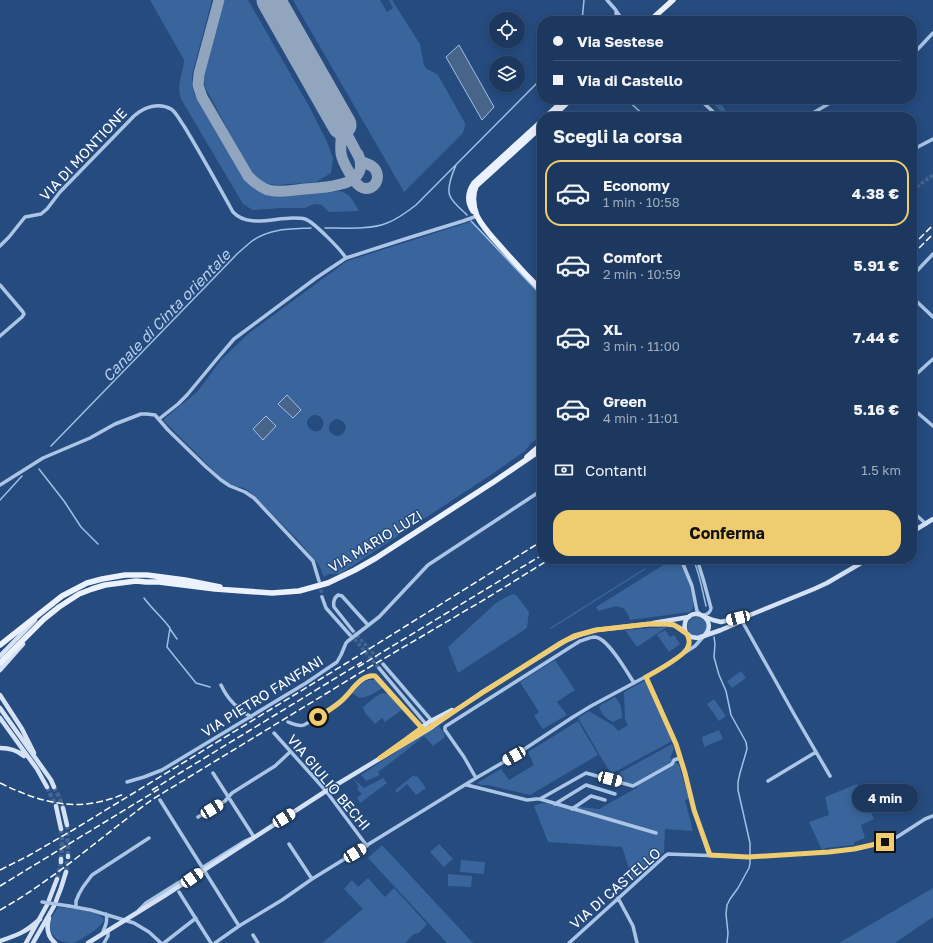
<!DOCTYPE html>
<html lang="it">
<meta charset="utf-8">
<style>
:root{--surface:#1c385f;--page:#294368;--text:#f1f3f6;--muted:#a0acbd;--line:#3a5274;--accent:#efcc70}
body{margin:0;font-family:"Golos Text",sans-serif;background:var(--page);color:var(--text);height:100vh;display:flex;flex-direction:column;font-size:15px;white-space:nowrap}
*{box-sizing:border-box;margin:0}
p{font-size:13px;color:var(--muted)}
.icon{flex:none;width:22px;height:22px;fill:none;stroke:currentColor;stroke-width:2;stroke-linecap:round;stroke-linejoin:round}
.map{position:relative;flex:1;overflow:hidden}
.drawer{position:absolute;left:537px;top:112px;width:380px;height:452px;display:flex;flex-direction:column;background:var(--surface);border-radius:16px;box-shadow:0 2px 10px #0003,0 0 0 1px var(--line)}
.drawer>*{flex:none}
.guide{position:absolute;left:537px;top:16px;width:380px;height:88px;border-radius:16px;box-shadow:0 2px 10px #0003,0 0 0 1px var(--line);display:grid;align-content:center;height:88px;padding:0 16px;background:var(--surface)}
.tools{position:absolute;left:489px;top:12px;display:grid;gap:8px}
.tools a{display:grid;place-items:center;width:36px;height:36px;border-radius:50%;background:var(--surface);box-shadow:0 2px 10px #0003,0 0 0 1px var(--line);font-size:20px}
.end{position:absolute;width:18px;height:18px;margin:-9px;border:5px solid #efcc70;background:#111;box-shadow:0 0 0 2px #111}
.from{border-radius:50%}
.bubble{position:absolute;height:28px;border-radius:14px;background:var(--surface);box-shadow:0 2px 10px #0003,0 0 0 1px var(--line);font-size:13px;font-weight:700;line-height:28px;text-align:center}
.car{position:absolute;width:12px;height:24px;margin:-12px -6px;border-radius:5px;box-shadow:0 0 3px 1px #0007;background:linear-gradient(#fff 24%,#345 0 40%,#fff 0 76%,#345 0 86%,#fff 0)}
.guide b{display:flex;align-items:center;gap:14px;height:38px;font-size:15px}
.guide b+b{border-top:1px solid var(--line)}
.guide i{width:10px;height:10px;background:var(--text)}
ul{padding:0;list-style:none}
li{display:flex;align-items:center;gap:12px;height:66px;margin:0 8px 6px;padding:0 8px;border:2px solid transparent;border-radius:16px}
li div{flex:1}
li b{display:block;font-size:15px}
li em{font-style:normal;font-weight:700}
li.active{border-color:var(--accent)}
li>.icon{width:36px;height:36px;stroke-width:1.5}
h2{padding:0 16px;font-size:18px;line-height:48px}
.pay{display:flex;align-items:center;gap:10px;height:44px;padding:0 16px;font-size:15px}
.pay p{margin-inline-start:auto}
.button{display:flex;gap:8px;margin-top:auto;padding:8px 16px}
.button a{flex:1;height:46px;border-radius:16px;background:var(--accent);color:#111;font-size:16px;font-weight:700;line-height:46px;text-align:center}
.map>svg:first-child{display:block}
.green{fill:#39659c;fill-rule:evenodd}
.water{fill:#486489;stroke:#a0c0e6}
.lines{fill:none;stroke-linecap:round;stroke-linejoin:round}
.stream{stroke:#a0c0e6;stroke-width:1.5}
.taxiway{stroke:#92a5bf;stroke-width:11}
.runway{stroke:#92a5bf;stroke-width:29}
.street-tunnel{stroke:#466692;stroke-width:3.5;stroke-dasharray:3.5 2;stroke-linecap:butt}
.secondary-tunnel{stroke:#466692;stroke-width:4.5;stroke-dasharray:4.5 2;stroke-linecap:butt}
.street{stroke:#abc5e6;stroke-width:3.5}
.secondary{stroke:#d5e2f5;stroke-width:4.5}
.primary{stroke:#ecf2fd;stroke-width:5.5}
.rail{stroke:#fff;stroke-width:1.5;stroke-dasharray:7 3;stroke-linecap:butt}
.street-bridge{stroke:#abc5e6;stroke-width:3.5}
.route{stroke:#efcc70;stroke-width:5}
.labels{text-anchor:middle;dominant-baseline:central;stroke-width:3;stroke-linejoin:round;paint-order:stroke}
.street-label{font-size:14px;fill:#fff;stroke:#254b7f}
.water-label{font-size:15px;font-style:italic;fill:#b7cfed;stroke:#254b7f}
</style>
<div class="map">
<svg width="933" height="943" viewBox="0 0 933 943">
<rect width="100%" height="100%" fill="#254b7f"/>
<path class="green" d="M150,0H212L192,75V86L194,93L242,176C249,186 257,192 269,196L339,191C351,193 353,202 359,211L329,212L322,205L314,204L305,208H282L253,210L243,204L181,99C176,81 183,76 184,60Z
M225,0H248L310,108L327,142L333,158L331,173L316,182L278,185L269,184L263,182L254,175L249,169L206,89L203,79L204,75Z
M293,0H380L387,12L393,8L389,0H392L420,44L424,65L427,69L435,73L438,75L465,123C465,128 464,132 461,135L404,192Z
M709,99H718L730,117H726Z
M473,221L542,293V436L531,443L525,451L489,476L340,574H329L324,577L319,565L297,539L249,491L244,488L234,486L221,478L164,421V419L198,391L221,360L248,334L347,261ZM314,415C319,415 325,419 323,425C320,441 295,423 314,415ZM336,419C341,419 345,422 346,427C342,447 317,428 336,419Z
M673,559L678,560C684,566 695,598 693,607C693,610 692,610 690,612L630,620C624,600 614,607 598,611L596,607Z
M645,568L646,569L551,629L550,628Z
M513,594L517,596L529,612L527,628L458,673L448,647L496,603L506,597Z
M687 627a10 10 0 1 1 20 0a10 10 0 1 1-20 0Z
M667,627L637,647L625,630Z
M665,630L670,637L674,635L680,644L669,652L657,635Z
M555,660L575,690L557,702L567,715L543,729L534,716L539,712L520,682Z
M741,671L746,678L732,688L727,681Z
M369,680H378L383,687C376,693 368,697 359,698L352,693L363,682Z
M646,680L672,741L611,774L578,718L589,711L614,726L618,731L628,725L625,720L624,692Z
M382,693L390,694L403,709L385,722L382,718L375,724L365,713L363,707L375,697Z
M615,697C621,703 622,709 622,718L613,722C605,718 601,714 599,706Z
M714,699L726,716L719,721L707,704Z
M578,721L598,755L530,795L488,785H481L477,783L501,769L509,780L534,765L528,752Z
M439,726L445,735L444,738L433,746L424,736L402,754L378,772L380,775L366,781L361,775L425,733Z
M719,730L723,739L704,747L702,737Z
M672,744L674,749L670,758L679,765L689,799L685,800L693,831L665,829L664,852L633,880L622,847L548,842L534,806L542,803L599,809L638,787L610,778Z
M414,775L416,777L417,776L426,788L416,795L407,784L397,793L395,790Z
M383,778L387,783L360,803L357,798L362,794L357,789L359,787L354,779L364,788Z
M857,784L874,819L861,825L865,838L855,842L854,845L825,848L822,850L809,822L829,815L825,797Z
M439,844L453,859L444,867L430,852Z
M382,845L473,943H447L368,858Z
M461,860L485,862L484,874L460,872Z
M448,874L472,876L471,887L448,886Z
M368,878L385,897L394,888L427,924L419,933L414,934L405,943H322L363,909L344,889L352,880L358,887Z
M933,888V917L895,943H839Z
M58,907C70,909 98,909 104,920C101,926 96,929 91,933C85,936 79,942 72,943C60,943 49,937 50,924C51,918 55,912 58,907Z"/>
<path class="water" d="M459,45L494,107L482,120L446,57Z
M287,395L301,410L293,418L278,404Z
M266,416L276,426L263,440L253,429Z"/>
<g class="lines">
<path class="stream" d="M582,21L584,0
M626,99L646,117
M456,165C453,172 446,188 450,196C453,203 461,209 467,215
M471,221L542,296
M325,228C342,228 371,230 387,223C398,219 407,212 416,205L542,78
M51,446L238,253C243,249 247,245 252,241C270,228 291,229 311,228
M39,469L64,501L81,527L98,544
M0,500L22,476
M693,559C700,574 702,590 706,606
M144,598C152,609 162,617 170,628L167,647L196,683L210,687
M170,629L177,639
M714,637L715,644L714,657L719,675L726,691L731,715L746,742L747,749L740,773L738,782V790L750,843V863L749,868L738,888L730,899L727,905L726,914L728,933L727,943"/>
<path class="taxiway" d="M219,0L199,74L198,85L202,97L248,176C254,182 260,187 268,190C280,193 294,190 305,189C326,187 372,187 358,154
M333,108C336,114 340,121 341,128C342,136 340,145 341,153C342,161 355,186 363,188C375,191 382,177 374,168C371,164 365,164 361,161L342,125"/>
<path class="runway" d="M271,0L342,125"/>
<path class="street-tunnel" d="M912,190L933,175
M320,584L322,597
M353,631L383,664
M351,635L379,668"/>
<path class="secondary-tunnel" d="M47,787L56,806
M54,787L59,797L63,808
M67,825L68,856
M61,829L62,842L61,859
M66,872L68,857
M57,879L61,862"/>
<path class="street" d="M607,0L615,9L623,21
M616,12L617,21
M912,53L916,51L933,33
M699,99L719,117
M806,117L837,99
M912,150L933,139
M0,246L9,237L25,217L41,214L47,209L60,192L134,116C144,107 159,102 171,109C177,113 180,121 184,126C201,154 217,183 233,212C248,228 273,218 293,218C297,218 302,218 305,219C314,222 341,250 346,258
M912,276L933,254
M0,285L23,312L24,314L22,317L0,336
M912,297L933,317
M912,378L933,359
M912,408L933,426
M159,419L178,404L187,395L216,360L234,339L316,278L346,258L408,238L463,221L477,216
M0,485L43,458L90,438L115,424L141,414H147L155,415L168,430L205,466L221,480L230,486L245,492L254,498L313,561L319,581
M912,511L926,524
M681,559L692,586L697,611L700,614
M697,559L704,582L711,608C711,612 707,615 703,615
M322,597L326,608L350,635
M742,621L794,714L830,776
M353,631L334,607C333,602 334,598 338,595L342,596L368,625
M686,650L689,643L688,635
M383,664L432,721L430,722
M379,668L426,724H427
M646,677L676,744L685,773L694,810L709,855
M221,685C228,700 237,708 251,717
M288,722C293,724 299,727 304,725C317,718 331,711 342,701C352,692 358,678 373,676L377,677L422,728
M274,733L326,791L367,846
M476,778L464,757L445,730V727L446,726L580,641C584,640 590,637 595,637C608,638 627,672 634,683
M768,781L816,752
M127,782L144,777L162,770L306,683L337,662L341,655L346,643L348,641L379,617L428,565L542,490
M467,785L527,800L536,799H540L656,833
M540,799L586,773L633,786L672,764L674,760L680,758
M160,800L239,926
M555,804L586,785L615,794
M572,809L591,796L605,800
M198,817L225,801L232,793L275,766L290,752
M289,844L312,879
M179,892L211,943
M618,898L633,926L637,943
M69,906L91,910L134,923L149,932L161,943
M76,907V901L79,894L83,887L92,875L149,838
M139,910L146,903L245,841L254,837L213,773
M102,934C105,927 108,921 106,914
M253,935L258,943
M104,943L108,936V930
M164,943L196,918
M215,943L239,926L282,900L312,879L476,778L514,756L573,717L591,706L658,670L695,646L704,636
M569,943L665,856L668,854L748,857L829,852L854,849L885,842L897,837L925,819L933,816"/>
<path class="secondary" d="M912,532L933,519
M703,616L713,620L721,622L750,615L814,589L827,583L868,559
M653,623L689,617
M686,633C684,628 684,624 686,620C695,605 719,621 704,636
M0,656L35,620
M0,670L23,644
M0,695L22,729L34,753
M0,708L51,780L54,787
M0,718L37,769L47,787
M408,738L429,722L452,710
M0,748C9,748 17,750 24,756
M56,806L61,829
M63,808L67,825
M68,857V856
M61,862V859
M49,900L57,879
M56,901L61,888L66,872
M49,918C46,928 47,936 55,943
M0,941C18,935 26,932 40,919
M26,943L47,905
M33,943L54,906
M88,943L164,896L326,791L432,727L481,693L565,641L582,634L596,630L649,624H667L674,625L680,628L691,637L698,638L721,630L742,621L750,615"/>
<path class="primary" d="M649,21L653,18L673,0
M546,117L565,99
M552,117L571,99
M542,126L476,186C472,196 473,206 477,216C483,228 493,238 502,248C515,263 528,277 542,291
M473,211C467,202 468,192 474,183L542,121
M527,457L542,444
M0,645L62,596L87,583L102,579L125,575H147L185,580L220,587
M0,663L44,619L59,607L79,594L92,589L105,585L136,581L146,582H159L215,589L272,593L299,591L328,583L355,570L376,558L495,481L542,449"/>
<path class="rail" d="M912,246L933,225
M912,255L933,234
M358,667L542,555
M0,783C43,804 79,813 124,794
M152,790L362,662
M0,870L28,856L73,830L345,664L542,541
M0,886L159,789
M0,910C55,879 102,836 153,799L368,668L487,598L550,559"/>
<path class="street-bridge" d="M42,902L69,906"/>
</g>
<g class="lines">
<path class="route" d="M318,717C326,712 333,708 340,702C351,694 359,674 375,676L422,728L380,758L427,729L482,693L559,644L574,636L596,630L649,624H667L674,625L687,634C689,638 690,643 688,647C685,656 655,672 646,677L676,744L685,773L694,810L710,855L748,857L829,852L854,849L885,842"/>
</g>
<g class="labels">
<g class="street-label">
<text transform="translate(83 154) rotate(-47)">VIA DI MONTIONE</text>
<text transform="translate(375 541) rotate(-31)">VIA MARIO LUZI</text>
<text transform="translate(262 696) rotate(-32)">VIA PIETRO FANFANI</text>
<text transform="translate(329 782) rotate(50)">VIA GIULIO BECHI</text>
<text transform="translate(615 888) rotate(-41)">VIA DI CASTELLO</text>
</g>
<g class="water-label">
<text transform="translate(166 315) rotate(-46)">Canale di Cinta orientale</text>
</g>
</g>
</svg>
<div class="tools">
<a><svg class="icon" aria-label="locate" viewBox="0 0 24 24"><circle cx="12" cy="12" r="6"/><path d="M12 2v4M12 18v4M2 12h4M18 12h4"/></svg></a>
<a><svg class="icon" aria-label="layers" viewBox="0 0 24 24"><path d="M12 4l9 5-9 5-9-5zM3 14l9 5 9-5"/></svg></a>
</div>
<i class="end from" style="left:318px;top:717px"></i>
<i class="end" style="left:885px;top:842px"></i>
<div class="bubble" style="left:852px;top:784px;width:66px">4 min</div>
<i class="car" style="left:738px;top:618px;rotate:257deg"></i>
<i class="car" style="left:514px;top:756px;rotate:240deg"></i>
<i class="car" style="left:610px;top:779px;rotate:105deg"></i>
<i class="car" style="left:212px;top:809px;rotate:58deg"></i>
<i class="car" style="left:284px;top:818px;rotate:58deg"></i>
<i class="car" style="left:355px;top:853px;rotate:58deg"></i>
<i class="car" style="left:192px;top:878px;rotate:56deg"></i>
<div class="guide">
<b><i class="from"></i>Via Sestese</b>
<b><i></i>Via di Castello</b>
</div>
<section class="drawer">
<h2>Scegli la corsa</h2>
<ul>
<li class="active"><svg class="icon" aria-label="car" viewBox="0 0 24 24"><path d="M5 17H2v-5l4-1 3-4h7l3 4 3 1v5h-3M9 17h6M6 11h13"/><circle cx="7" cy="17" r="2"/><circle cx="17" cy="17" r="2"/></svg><div><b>Economy</b><p>1 min · 10:58</p></div><em>4.38 €</em></li>
<li><svg class="icon" aria-label="car" viewBox="0 0 24 24"><path d="M5 17H2v-5l4-1 3-4h7l3 4 3 1v5h-3M9 17h6M6 11h13"/><circle cx="7" cy="17" r="2"/><circle cx="17" cy="17" r="2"/></svg><div><b>Comfort</b><p>2 min · 10:59</p></div><em>5.91 €</em></li>
<li><svg class="icon" aria-label="car" viewBox="0 0 24 24"><path d="M5 17H2v-5l4-1 3-4h7l3 4 3 1v5h-3M9 17h6M6 11h13"/><circle cx="7" cy="17" r="2"/><circle cx="17" cy="17" r="2"/></svg><div><b>XL</b><p>3 min · 11:00</p></div><em>7.44 €</em></li>
<li><svg class="icon" aria-label="car" viewBox="0 0 24 24"><path d="M5 17H2v-5l4-1 3-4h7l3 4 3 1v5h-3M9 17h6M6 11h13"/><circle cx="7" cy="17" r="2"/><circle cx="17" cy="17" r="2"/></svg><div><b>Green</b><p>4 min · 11:01</p></div><em>5.16 €</em></li>
</ul>
<div class="pay"><svg class="icon" aria-label="cash" viewBox="0 0 24 24"><path d="M3 7h18v10H3z"/><circle cx="12" cy="12" r="2"/></svg>Contanti<p>1.5 km</p></div>
<div class="button"><a>Conferma</a></div>
</section>
</div>
